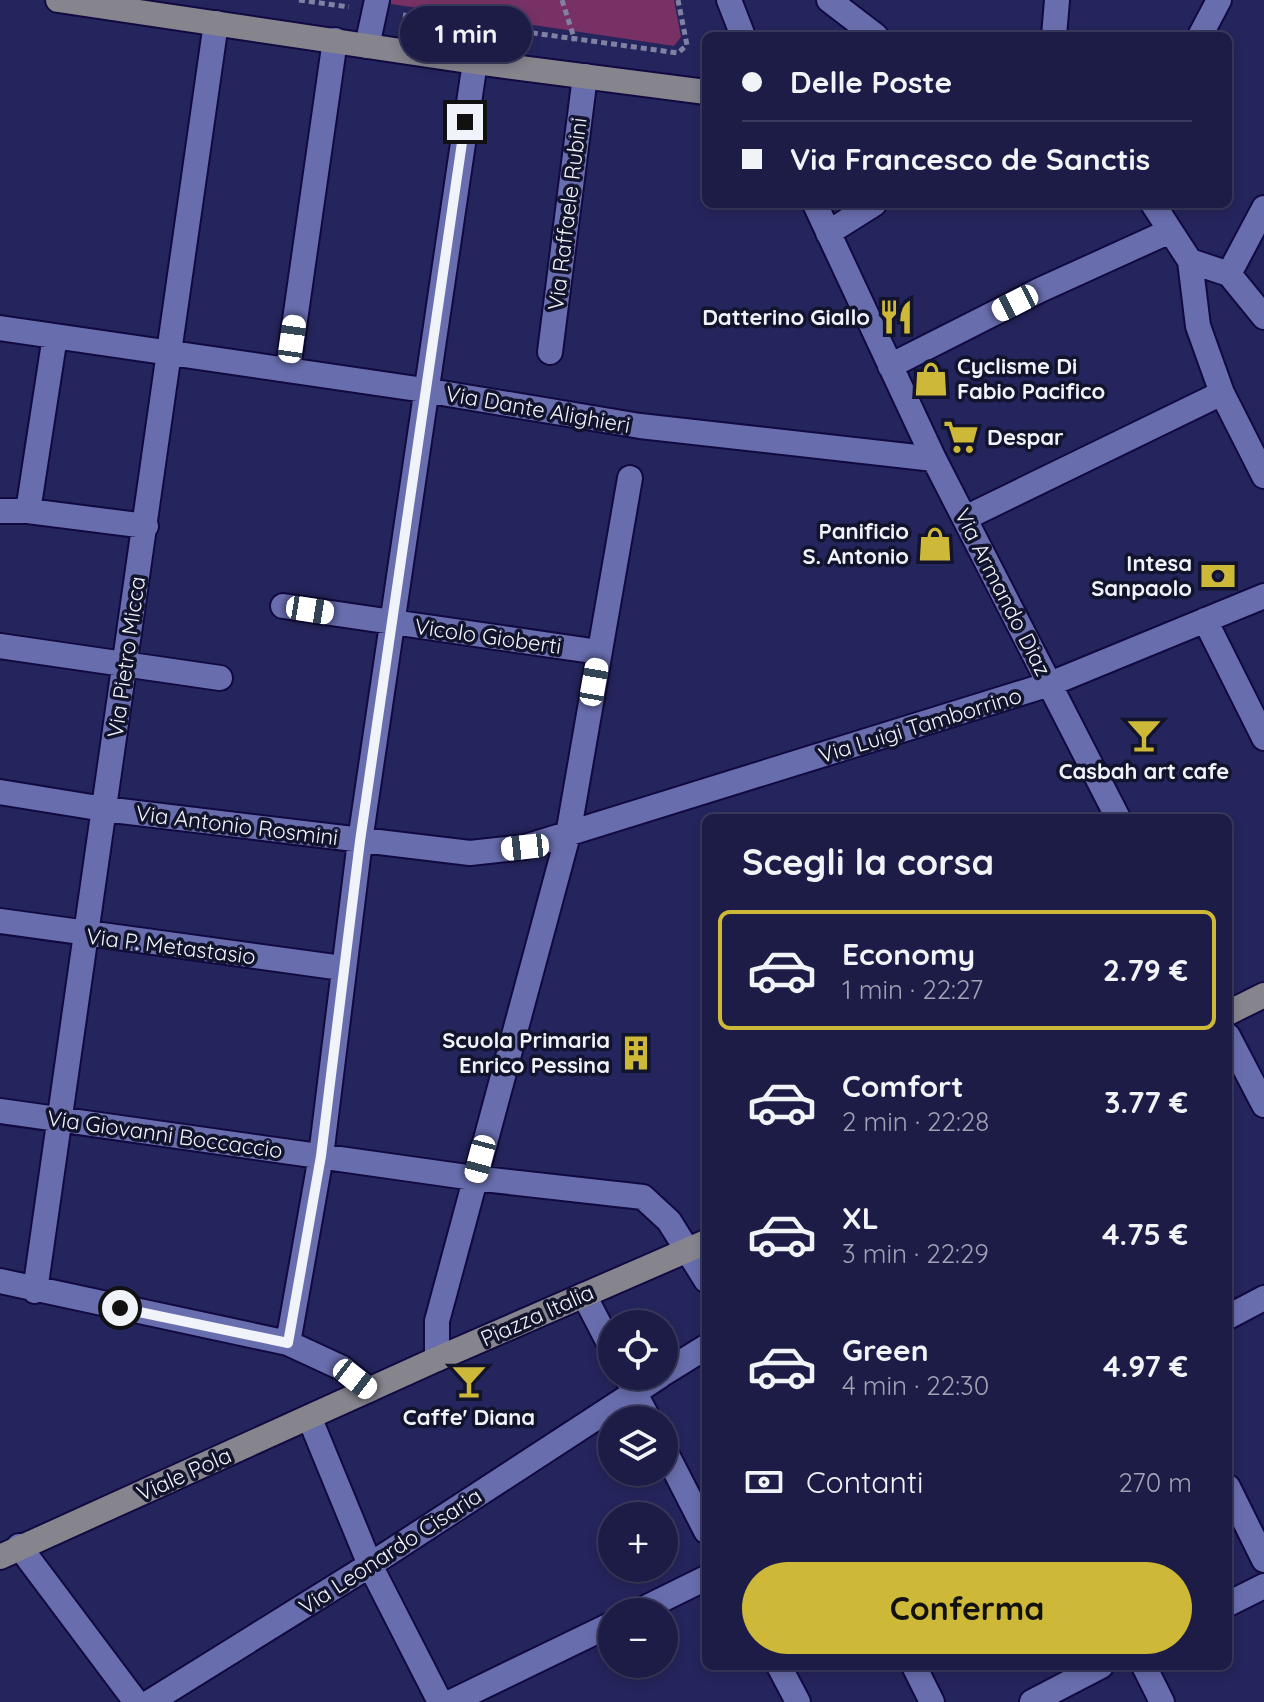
<!DOCTYPE html>
<html lang="it">
<meta charset="utf-8">
<style>
:root{--surface:#1c1c46;--page:#25254d;--text:#f1f3f6;--muted:#a0a1b3;--line:#3a3a5f;--accent:#ceb837}
body{margin:0;font-family:Quicksand,sans-serif;background:var(--page);color:var(--text);height:100vh;display:flex;flex-direction:column;font-size:30px;white-space:nowrap}
*{box-sizing:border-box;margin:0}
p{font-size:26px;color:var(--muted)}
.icon{flex:none;width:44px;height:44px;fill:none;stroke:currentColor;stroke-width:2;stroke-linecap:round;stroke-linejoin:round}
.map{position:relative;flex:1;overflow:hidden}
.drawer{position:absolute;left:702px;top:814px;width:530px;height:856px;display:flex;flex-direction:column;background:var(--surface);border-radius:12px;box-shadow:0 4px 12px #0003,0 0 0 2px var(--line)}
.drawer>*{flex:none}
.hud{position:absolute;left:702px;top:32px;width:530px;height:176px;border-radius:12px;box-shadow:0 4px 12px #0003,0 0 0 2px var(--line);display:grid;align-content:center;height:176px;padding:0 40px;background:var(--surface)}
.tools{position:absolute;left:598px;top:1310px;display:grid;gap:16px}
.tools a{display:grid;place-items:center;width:80px;height:80px;border-radius:50%;background:var(--surface);box-shadow:0 4px 12px #0003,0 0 0 2px var(--line);font-size:40px}
.end{position:absolute;width:36px;height:36px;margin:-18px;border:10px solid #f1f3fa;background:#111;box-shadow:0 0 0 4px #111}
.from{border-radius:50%}
.bubble{position:absolute;height:56px;border-radius:28px;background:var(--surface);box-shadow:0 4px 12px #0003,0 0 0 2px var(--line);font-size:26px;font-weight:700;line-height:56px;text-align:center}
.car{position:absolute;width:24px;height:48px;margin:-24px -12px;border-radius:10px;box-shadow:0 0 6px 2px #0007;background:linear-gradient(#fff 24%,#345 0 40%,#fff 0 76%,#345 0 86%,#fff 0)}
.hud b{display:flex;align-items:center;gap:28px;height:76px;font-size:30px}
.hud b+b{border-top:2px solid var(--line)}
.hud i{width:20px;height:20px;background:var(--text)}
ul{padding:0;list-style:none}
li{display:flex;align-items:center;gap:24px;height:120px;margin:0 16px 12px;padding:0 24px;border:4px solid transparent;border-radius:12px}
li div{flex:1}
li b{display:block;font-size:30px}
li em{font-style:normal;font-weight:700}
li.active{border-color:var(--accent)}
li>.icon{width:72px;height:72px;stroke-width:1.5}
h2{padding:0 40px;font-size:36px;line-height:96px}
.pay{display:flex;align-items:center;gap:20px;height:88px;padding:0 40px;font-size:30px}
.pay p{margin-inline-start:auto}
.primary-button{display:flex;gap:16px;margin-top:auto;padding:16px 40px}
.primary-button a{flex:1;height:92px;border-radius:48px;background:var(--accent);color:#111;font-size:32px;font-weight:700;line-height:92px;text-align:center}
.map>svg:first-child{display:block}
.green{fill:#773164}
.lines{fill:none;stroke-linecap:round;stroke-linejoin:round}
.street-casing{stroke:#110940;stroke-width:28}
.secondary-casing{stroke:#110940;stroke-width:28}
.path{stroke:#8081a3;stroke-width:5;stroke-dasharray:6 4;stroke-linecap:butt}
.street{stroke:#686dad;stroke-width:24}
.secondary{stroke:#86848d;stroke-width:24}
.route{stroke:#f1f3fa;stroke-width:10}
.labels{text-anchor:middle;dominant-baseline:central;stroke-width:7;stroke-linejoin:round;paint-order:stroke}
.street-label{font-size:22px;fill:#f1f3fa;stroke:#12132c}
.poi-label{font-size:22px;font-weight:bold;fill:#f1f3fa;stroke:#12132c;text-anchor:end}
</style>
<div class="map">
<svg width="1264" height="1702" viewBox="0 0 1264 1702">
<rect width="100%" height="100%" fill="#25255d"/>
<path class="green" d="M391,0H674L681,37L674,46L391,4Z"/>
<g class="lines">
<g class="street-casing">
<path id="street" d="M729,0L743,36
M829,0L876,36
M1054,36L1057,0
M1200,36L1219,0
M367,46L377,0
M815,204L934,459L1118,818
M1153,204L1190,261L1198,326L1222,393L1264,476
M828,233L874,204
M1190,261L1229,274L1264,317
M1229,274L1264,208
M0,328L424,390L640,426L934,459
M55,336L28,511L146,526
M550,352L585,76
M890,366L1040,290L1170,231
M288,369L335,40
M0,511H28
M965,518L1222,393
M283,606L599,652
M1205,620L1264,738
M0,646L220,678
M0,792L104,809L470,853L525,847L1050,684L1264,596
M0,921L342,968
M1228,1036L1264,1105
M0,1111L474,1178L643,1197L669,1221L706,1280
M0,1281L288,1343L342,1368L369,1390
M35,1291L216,23
M584,1295L612,1349
M1228,1317L1264,1298
M288,1343L321,1156L360,841L475,62
M437,1359V1321L568,835L630,478
M664,1373L706,1347
M626,1376L649,1420
M310,1419L370,1565L440,1702
M664,1449L706,1531
M1228,1487L1264,1560
M19,1546L136,1702
M1228,1604L1264,1586
M637,1612L706,1578
M779,1666L798,1702
M914,1666L932,1702
M1144,1666L1162,1702
M150,1702L370,1565L660,1376
M451,1702L612,1624
M1032,1702L1101,1666"/>
</g>
<g class="secondary-casing">
<path id="secondary" d="M58,0L475,62L706,92
M1228,1013L1264,995
M0,1557L437,1359L706,1242"/>
</g>
<path class="path" d="M299,0L349,7
M562,0L575,41
M403,15L678,53L687,45L678,0"/>
<use href="#street" class="street"/>
<use href="#secondary" class="secondary"/>
</g>
<g class="lines">
<path class="route" d="M120,1308L288,1343L321,1156L360,841L465,122"/>
</g>
<defs>
<g id="restaurant-bare" transform="scale(2.76)"><path d="M-5-6h1v4h1v-4h1v4h1v-4h1v5L-1.5 .5V6h-2V.5L-5-1ZM5-6V6H3V1.5H1.5Q1.5-4 5-6Z" fill="#ceb837" stroke="#12132c" stroke-width="2.5" paint-order="stroke"/></g>
<g id="shop-bare" transform="scale(2.76)"><path d="M-5-2.5h2.3a2.7 3.5 0 0 1 5.4 0H5L5.5 6h-11ZM-1.5-2.5h3a1.5 2.3 0 0 0-3 0Z" fill="#ceb837" stroke="#12132c" stroke-width="2.5" paint-order="stroke"/></g>
<g id="supermarket-bare" transform="scale(2.76)"><path d="M-6-5.5h2.5l.6 2H6L4.5 2H-2.5L-4.4-4H-6ZM-1.5 3.2a1.3 1.3 0 1 0 .1 0ZM3 3.2a1.3 1.3 0 1 0 .1 0Z" fill="#ceb837" stroke="#12132c" stroke-width="2.5" paint-order="stroke"/></g>
<g id="bank-bare" transform="scale(2.76)"><path d="M-6-4H6V4H-6ZM0-2.3a2.3 2.3 0 1 0 0 4.6a2.3 2.3 0 1 0 0-4.6Z" fill="#ceb837" stroke="#12132c" stroke-width="2.5" paint-order="stroke"/></g>
<g id="bar-bare" transform="scale(2.76)"><path d="M-6-5H6L.8 .8V4.5H3.5V6h-7V4.5H-.8V.8Z" fill="#ceb837" stroke="#12132c" stroke-width="2.5" paint-order="stroke"/></g>
<g id="building-bare" transform="scale(2.76)"><path d="M-4-6H4V6H1V3H-1V6H-4ZM-2.5-4.3h1.7v1.8h-1.7ZM.8-4.3h1.7v1.8H.8ZM-2.5-1h1.7V.8h-1.7ZM.8-1h1.7V.8H.8Z" fill="#ceb837" stroke="#12132c" stroke-width="2.5" paint-order="stroke"/></g>
</defs>
<g fill-rule="evenodd">
<use href="#restaurant-bare" x="896" y="317"/>
<use href="#shop-bare" x="931" y="379"/>
<use href="#supermarket-bare" x="961" y="437"/>
<use href="#shop-bare" x="935" y="544"/>
<use href="#bank-bare" x="1218" y="576"/>
<use href="#bar-bare" x="1144" y="735"/>
<use href="#building-bare" x="636" y="1053"/>
<use href="#bar-bare" x="469" y="1381"/>
</g>
<g class="labels">
<g class="street-label">
<text transform="translate(567 214) rotate(-83)">Via Raffaele Rubini</text>
<text transform="translate(538 409) rotate(10)">Via Dante Alighieri</text>
<text transform="translate(1003 592) rotate(63)">Via Armando Diaz</text>
<text transform="translate(488 636) rotate(8)">Vicolo Gioberti</text>
<text transform="translate(126 657) rotate(-82)">Via Pietro Micca</text>
<text transform="translate(920 725) rotate(-17)">Via Luigi Tamborrino</text>
<text transform="translate(237 825) rotate(7)">Via Antonio Rosmini</text>
<text transform="translate(171 946) rotate(7)">Via P. Metastasio</text>
<text transform="translate(165 1134) rotate(8)">Via Giovanni Boccaccio</text>
<text transform="translate(537 1315) rotate(-24)">Piazza Italia</text>
<text transform="translate(184 1474) rotate(-24)">Viale Pola</text>
<text transform="translate(390 1551) rotate(-33)">Via Leonardo Cisaria</text>
</g>
<g class="poi-label">
<text x="870" y="317">Datterino Giallo</text>
<text x="957" y="366" text-anchor="start">Cyclisme Di<tspan x="957" dy="25">Fabio Pacifico</tspan></text>
<text x="987" y="437" text-anchor="start">Despar</text>
<text x="909" y="531">Panificio<tspan x="909" dy="25">S. Antonio</tspan></text>
<text x="1192" y="563">Intesa<tspan x="1192" dy="25">Sanpaolo</tspan></text>
<text x="1144" y="771" text-anchor="middle">Casbah art cafe</text>
<text x="610" y="1040">Scuola Primaria<tspan x="610" dy="25">Enrico Pessina</tspan></text>
<text x="469" y="1417" text-anchor="middle">Caffe' Diana</text>
</g>
</g>
</svg>
<div class="tools">
<a><svg class="icon" aria-label="locate" viewBox="0 0 24 24"><circle cx="12" cy="12" r="6"/><path d="M12 2v4M12 18v4M2 12h4M18 12h4"/></svg></a>
<a><svg class="icon" aria-label="layers" viewBox="0 0 24 24"><path d="M12 4l9 5-9 5-9-5zM3 14l9 5 9-5"/></svg></a>
<a>+</a>
<a>−</a>
</div>
<i class="end from" style="left:120px;top:1308px"></i>
<i class="end" style="left:465px;top:122px"></i>
<div class="bubble" style="left:400px;top:6px;width:132px">1 min</div>
<i class="car" style="left:1015px;top:303px;rotate:243deg"></i>
<i class="car" style="left:292px;top:339px;rotate:8deg"></i>
<i class="car" style="left:310px;top:610px;rotate:99deg"></i>
<i class="car" style="left:594px;top:682px;rotate:10deg"></i>
<i class="car" style="left:525px;top:847px;rotate:264deg"></i>
<i class="car" style="left:480px;top:1159px;rotate:195deg"></i>
<i class="car" style="left:355px;top:1379px;rotate:128deg"></i>
<div class="hud">
<b><i class="from"></i>Delle Poste</b>
<b><i></i>Via Francesco de Sanctis</b>
</div>
<section class="drawer">
<h2>Scegli la corsa</h2>
<ul>
<li class="active"><svg class="icon" aria-label="car" viewBox="0 0 24 24"><path d="M5 17H2v-5l4-1 3-4h7l3 4 3 1v5h-3M9 17h6M6 11h13"/><circle cx="7" cy="17" r="2"/><circle cx="17" cy="17" r="2"/></svg><div><b>Economy</b><p>1 min · 22:27</p></div><em>2.79 €</em></li>
<li><svg class="icon" aria-label="car" viewBox="0 0 24 24"><path d="M5 17H2v-5l4-1 3-4h7l3 4 3 1v5h-3M9 17h6M6 11h13"/><circle cx="7" cy="17" r="2"/><circle cx="17" cy="17" r="2"/></svg><div><b>Comfort</b><p>2 min · 22:28</p></div><em>3.77 €</em></li>
<li><svg class="icon" aria-label="car" viewBox="0 0 24 24"><path d="M5 17H2v-5l4-1 3-4h7l3 4 3 1v5h-3M9 17h6M6 11h13"/><circle cx="7" cy="17" r="2"/><circle cx="17" cy="17" r="2"/></svg><div><b>XL</b><p>3 min · 22:29</p></div><em>4.75 €</em></li>
<li><svg class="icon" aria-label="car" viewBox="0 0 24 24"><path d="M5 17H2v-5l4-1 3-4h7l3 4 3 1v5h-3M9 17h6M6 11h13"/><circle cx="7" cy="17" r="2"/><circle cx="17" cy="17" r="2"/></svg><div><b>Green</b><p>4 min · 22:30</p></div><em>4.97 €</em></li>
</ul>
<div class="pay"><svg class="icon" aria-label="cash" viewBox="0 0 24 24"><path d="M3 7h18v10H3z"/><circle cx="12" cy="12" r="2"/></svg>Contanti<p>270 m</p></div>
<div class="primary-button"><a>Conferma</a></div>
</section>
</div>
